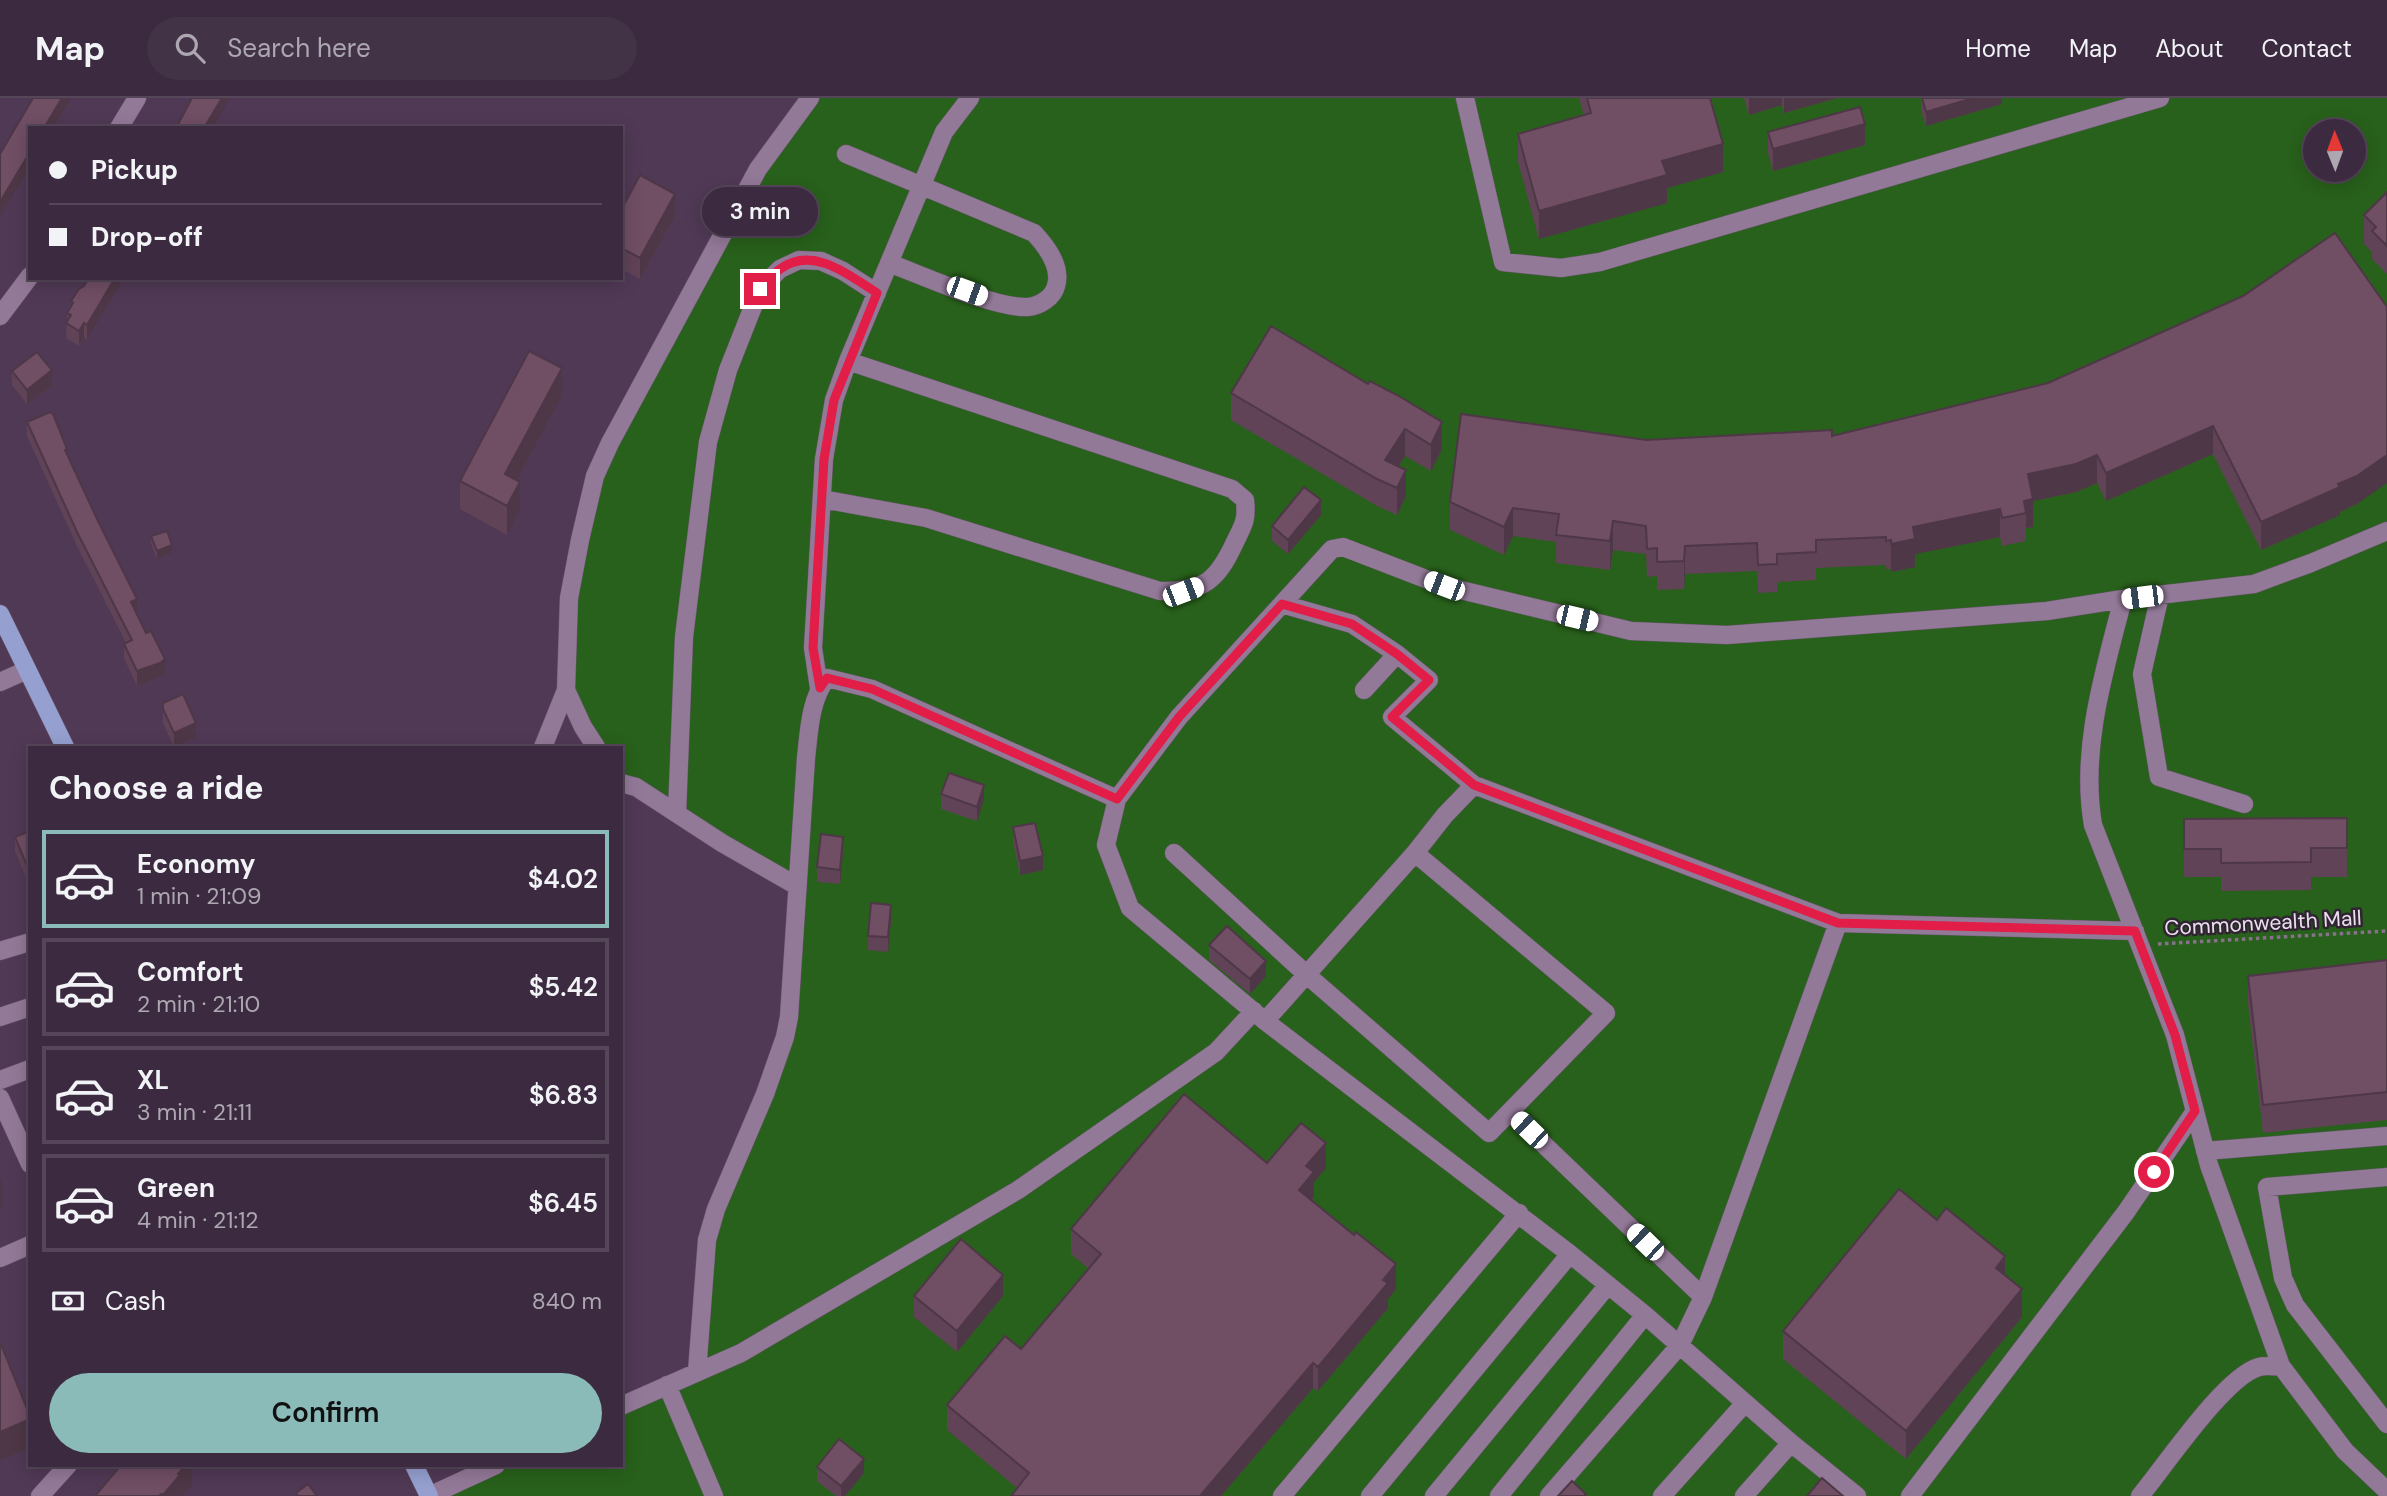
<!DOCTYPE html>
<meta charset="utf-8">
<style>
:root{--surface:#3c2b40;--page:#433347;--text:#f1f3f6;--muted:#aca7b1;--line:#554759;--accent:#8bbbb9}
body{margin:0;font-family:"DM Sans",sans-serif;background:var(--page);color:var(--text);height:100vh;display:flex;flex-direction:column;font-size:26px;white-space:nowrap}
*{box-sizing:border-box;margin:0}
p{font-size:23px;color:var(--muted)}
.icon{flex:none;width:38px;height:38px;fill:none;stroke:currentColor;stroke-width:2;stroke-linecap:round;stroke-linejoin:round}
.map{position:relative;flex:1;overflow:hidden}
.details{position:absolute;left:28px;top:648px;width:595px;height:721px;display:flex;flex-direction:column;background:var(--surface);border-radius:0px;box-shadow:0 4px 18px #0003,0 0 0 2px var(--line)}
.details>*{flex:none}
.hud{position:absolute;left:28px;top:28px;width:595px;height:154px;border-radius:0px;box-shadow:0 4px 18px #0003,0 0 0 2px var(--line);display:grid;align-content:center;height:154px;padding:0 21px;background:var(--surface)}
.needle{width:46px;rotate:359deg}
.controls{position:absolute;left:2303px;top:21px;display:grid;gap:14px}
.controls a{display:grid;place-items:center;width:63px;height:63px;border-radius:50%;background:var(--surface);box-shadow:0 4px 18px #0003,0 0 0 2px var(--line);font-size:35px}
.end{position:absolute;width:32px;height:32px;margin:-16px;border:9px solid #e11d48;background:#fff;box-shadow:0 0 0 4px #fff}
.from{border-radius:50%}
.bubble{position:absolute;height:49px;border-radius:24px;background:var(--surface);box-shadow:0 4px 18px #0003,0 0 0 2px var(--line);font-size:23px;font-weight:600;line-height:49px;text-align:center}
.car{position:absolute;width:21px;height:42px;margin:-21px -10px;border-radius:9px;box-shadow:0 0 5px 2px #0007;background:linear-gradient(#fff 24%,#345 0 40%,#fff 0 76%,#345 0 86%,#fff 0)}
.hud b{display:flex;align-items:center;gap:24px;height:66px;font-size:26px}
.hud b+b{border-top:2px solid var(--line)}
.hud i{width:18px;height:18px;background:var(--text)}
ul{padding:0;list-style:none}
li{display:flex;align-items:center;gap:21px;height:98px;margin:0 14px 10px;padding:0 7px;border:4px solid var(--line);border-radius:0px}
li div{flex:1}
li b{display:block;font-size:26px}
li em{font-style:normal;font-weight:600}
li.active{border-color:var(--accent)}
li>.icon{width:63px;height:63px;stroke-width:1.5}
h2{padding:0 21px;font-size:32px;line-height:84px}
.pay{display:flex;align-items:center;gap:18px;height:77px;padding:0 21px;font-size:26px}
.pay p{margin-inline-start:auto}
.cta{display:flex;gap:14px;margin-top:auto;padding:14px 21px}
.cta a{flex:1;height:80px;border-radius:42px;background:var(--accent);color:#111;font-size:28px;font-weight:600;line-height:80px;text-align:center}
header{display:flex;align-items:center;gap:42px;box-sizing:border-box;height:98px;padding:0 35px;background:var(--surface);border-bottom:2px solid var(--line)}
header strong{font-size:33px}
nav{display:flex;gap:38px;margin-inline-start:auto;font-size:24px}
.search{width:490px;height:63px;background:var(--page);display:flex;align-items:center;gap:18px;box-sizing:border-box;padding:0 24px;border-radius:38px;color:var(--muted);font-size:26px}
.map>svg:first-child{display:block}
.green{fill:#28611b;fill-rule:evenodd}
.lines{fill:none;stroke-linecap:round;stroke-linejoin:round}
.minor-casing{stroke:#6c5870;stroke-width:19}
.major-casing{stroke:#6c5870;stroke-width:19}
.path{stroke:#86738b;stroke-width:3.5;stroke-dasharray:3.5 3.5;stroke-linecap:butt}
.minor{stroke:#937998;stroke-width:18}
.major{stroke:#95a0d0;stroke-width:18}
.wall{fill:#604356}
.shaded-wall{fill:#4e3746}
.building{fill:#704e64;stroke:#4e3746;stroke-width:2}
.route{stroke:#e11d48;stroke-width:9}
.labels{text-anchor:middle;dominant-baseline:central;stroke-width:5;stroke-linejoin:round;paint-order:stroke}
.street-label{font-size:21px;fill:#ecdeef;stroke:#2f2531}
</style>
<header>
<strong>Map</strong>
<div class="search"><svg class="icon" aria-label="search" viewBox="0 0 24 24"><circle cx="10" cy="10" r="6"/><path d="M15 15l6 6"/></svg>Search here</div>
<nav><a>Home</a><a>Map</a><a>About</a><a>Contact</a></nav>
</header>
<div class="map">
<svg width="2387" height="1398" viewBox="0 0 2387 1398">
<rect width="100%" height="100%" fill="#503955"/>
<path class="green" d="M806,0H2387V1398H429L496,1367H621V1308L697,1274L707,1142L785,939L797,788L621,677V649H595L583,629L567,559L595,378ZM2315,33H2354V72H2315Z"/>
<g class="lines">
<g class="minor-casing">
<path id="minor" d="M1465,0L1503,164L1561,170L1600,164L2160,0
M119,30L137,0
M846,56L1034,135C1046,148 1062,168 1056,188C1053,200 1039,208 1028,209C997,211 921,177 889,165
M0,218L30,178
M822,401L926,420L1160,493C1204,494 1217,483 1235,444C1244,426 1247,422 1245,402L1232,391L848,263
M2160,497L2142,576L2159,679L2244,706
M2123,501C2104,574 2080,652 2093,727L2175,937L2209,1067L2281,1268L2345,1353L2387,1393
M0,584L27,572
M819,590L813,550L824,361L834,302L848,263L944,34L970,0
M566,592L583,629L596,649
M1364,592L1397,556
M543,649L566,592L569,500L580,442L595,378L610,345L758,71L810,0
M621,685L636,689L722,745L797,788
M1474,687L1838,825L2135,833
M677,715L684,539L708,344L728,272L760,191L780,171L799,162L821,163L843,173L877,195
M1174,755L1307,877L1489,1035L1606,915L1415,755L1445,717L1474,687L1392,619L1429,582L1397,556L1352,526L1282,506
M0,853L30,844
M0,919L30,909
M1265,923L1415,755
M0,982L30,971
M0,1000L30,1066
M1510,1014L1703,1199
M2205,1053L2387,1038
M2387,1079L2267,1089L2283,1180L2295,1207L2387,1326
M0,1160L30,1147
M697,1274L707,1142L716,1111L765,996L785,939L789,919L806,660C809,634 810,601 827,580L872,591L1117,701
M667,1287L714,1398
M621,1308L741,1255L1018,1092L1216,954L1254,913
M40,1398L68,1367
M429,1398L496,1367
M1282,1398L1519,1115
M1370,1398L1570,1156
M1434,1398L1608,1187
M1499,1398L1645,1217
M1549,1398L1680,1247L1703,1199L1838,825
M1662,1398L1745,1305
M1744,1398L1791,1345
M1857,1398L1791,1345L1645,1217L1570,1156L1265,923L1130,810L1106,747L1117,701L1179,619L1332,451L1343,449L1444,488L1631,533L1727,537L2047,513L2123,501L2254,486L2311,465L2387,433
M1910,1398L2126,1114L2195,1013
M2140,1398C2165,1368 2225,1278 2259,1269C2266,1267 2275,1269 2281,1268"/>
</g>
<g class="major-casing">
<path id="major" d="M0,516L65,649
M414,1367L429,1398"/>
</g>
<path class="path" d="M2158,846L2387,833"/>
<use href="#minor" class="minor"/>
<use href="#major" class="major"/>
</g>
<path class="wall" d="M1579,0H1710L1723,74L1667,90V105L1539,141L1518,64V36L1584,18Z
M1744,0H1837L1784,15L1782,7L1749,17Z
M1921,0H2002V6L1926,28L1921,12Z
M1768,34L1865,47L1773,73L1768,55Z
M2387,94V176L2372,161V154L2364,146V117Z
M621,112L675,118L640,181L621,171Z
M89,180H124L87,242L84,239L79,248L66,240L67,215L71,209V203L84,188Z
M2243,198L2357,406L2340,414V417L2261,452L2213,356L2106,403L2097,385L2076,394L2033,403V429L2026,430V443L2002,448L2000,439L1915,456V469L1891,474V471H1886V467L1816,470V482L1777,484V494L1758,495L1757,473L1685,476L1684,491L1657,492V478L1647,479L1646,456L1613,452L1610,472L1556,465V444L1513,438L1504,457L1450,432V404L1646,342L1832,338L2048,285Z
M1271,228L1442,351L1431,373L1405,358L1399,368L1406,398L1397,417L1377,408L1231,322V295Z
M12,273L52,287L27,306L12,287Z
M562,298L517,382L520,412L507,437L460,411V383Z
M27,324L67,357L137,515L165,576L160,579L137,588L124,560V546L126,545L77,448L27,338Z
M1321,417L1288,456L1272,443V428Z
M151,438L172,455L157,461L151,446Z
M163,605L196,639L174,649L163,625Z
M941,696L984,701L977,723L941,711Z
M2347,720V779H2311V792L2221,793V779H2184V721Z
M1013,729L1043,772L1020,777L1013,744Z
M30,733L27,782L15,753V739Z
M843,753L840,786L817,784V769Z
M891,821L888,854L868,852V838Z
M1209,847L1266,878L1250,896L1209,862Z
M2387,862V1022L2263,1035L2248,906V878Z
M1267,1065L1326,1070L1314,1084V1099L1312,1102L1396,1191L1388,1201V1210L1318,1293L1313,1290L1221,1398H1011L1017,1390L947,1332V1307L1021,1251L1089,1171L1071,1156V1131Z
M2005,1178L2022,1219L1906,1361L1783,1261V1233Z
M914,1198H1003L957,1254L914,1219Z
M817,1369L864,1375L845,1398H836L817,1383Z"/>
<path class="shaded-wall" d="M62,0H71L53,30H44Z
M222,0H230L213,30H204Z
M1749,0H1782V7L1749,17Z
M1784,0H1837L1784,15Z
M1973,0H2002V6L1926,28V14Z
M1865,26V47L1773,73V51Z
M1723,46V74L1667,90V105L1539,141V113L1662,63Z
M30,54V69L0,118V104Z
M675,96V118L640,181V160Z
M115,180H124L87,242V227Z
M84,225V239L79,248V233Z
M562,270V298L505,404V376Z
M52,272V287L27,306V292Z
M1442,324V351L1431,373V347Z
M2213,328V356L2106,403V375Z
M1405,331V358L1387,386L1385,362Z
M2097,357V385L2076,394L2033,403V429L2026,430V415L2024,403L2028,376Z
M2387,357V385L2357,406L2340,414V417L2261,452V424L2338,386Z
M1406,372V398L1397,417V390Z
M520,384V412L507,437V408Z
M1321,402V417L1288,456V442Z
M1513,410V438L1504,457V429Z
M2000,411V439L1915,456V469L1891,474V446L1913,429Z
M1613,423V452L1610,472V443Z
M172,447V455L157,461V453Z
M1685,448V476L1684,491V463Z
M137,501V515L131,504Z
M165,561V576L160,579L137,588V573Z
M196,625V639L174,649V635Z
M984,687V701L977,723V709Z
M843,739V753L840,786V772Z
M1043,758V772L1020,777V763Z
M30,767V781L27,782V768Z
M891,807V821L888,854V839Z
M1266,863V878L1250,896V881Z
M1326,1045V1070L1314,1084V1099L1299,1116V1092L1306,1068Z
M0,1081H2V1109L0,1110Z
M2005,1158V1187L1996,1170Z
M1396,1166V1191L1388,1201V1210L1318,1293V1269Z
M1003,1177V1198L957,1254V1233Z
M2022,1191V1219L1906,1361V1333Z
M1313,1265V1290L1221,1398H1200Z
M30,1321V1350L0,1362V1334Z
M864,1361V1375L845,1398H841V1388Z
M186,1367H192V1387L183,1398H163Z"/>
<path class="building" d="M33,0H62L44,30H30V54L0,104V56Z
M192,0H222L204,30H176Z
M1587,0H1710L1723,46L1662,63L1667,77L1539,113L1518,36L1591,15Z
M1922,0H1973L1926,14Z
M1860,9L1865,26L1773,51L1768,34Z
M640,77L675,96L640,160L621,150V112Z
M2387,94V148L2372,133L2376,129L2364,117Z
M2335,135L2387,209V357L2357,378L2338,386L2340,389L2261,424L2213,328L2106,375L2097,357L2076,366L2028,376L2033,401L2024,403L2026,415L2002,420L2000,411L1913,429L1915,441L1891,446V442L1886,443V439L1816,442V454L1777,456V466L1758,467L1757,445L1685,448L1684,463L1657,464V450L1647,451L1646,428L1613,423L1610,443L1556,437L1559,416L1513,410L1504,429L1450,404L1461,316L1646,342L1832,332V338L2048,285L2243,198Z
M89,180H115L87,227L84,225L79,233L66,225L71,217L67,215L73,205L71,203L79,191L84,188Z
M1271,228L1368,286L1370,283L1397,297L1442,324L1431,347L1405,331L1385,362L1406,372L1397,390L1377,381L1231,295Z
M529,253L562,270L505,376L520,384L507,408L460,383Z
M37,254L52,272L27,292L12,273Z
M50,314L53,316L67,351L65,352L97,421L137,501L131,504L146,535L151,533L165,561L160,565L137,573L124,546L132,542L77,434L27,324Z
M1304,389L1321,402L1288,442L1272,428Z
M167,433L172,447L157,453L151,438Z
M183,596L196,625L174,635L163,611V605Z
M949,675L984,687L977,709L941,696Z
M2347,720V750H2311V764L2221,765V751H2184V721Z
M1035,725L1043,758L1020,763L1013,729Z
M30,733V767L27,768L15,739Z
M821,736L843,739L840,772L817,769Z
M871,805L891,807L888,839L868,838Z
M1227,828L1266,863L1250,881L1209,847Z
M2387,862V994L2263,1007L2248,878Z
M1184,996L1267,1065L1301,1025L1326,1045L1306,1068L1314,1074L1299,1092L1354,1137L1356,1134L1396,1166L1383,1182L1388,1185L1318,1269L1313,1265L1200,1398H1011L1029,1375L947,1307L1005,1238L1021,1251L1101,1156L1071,1131Z
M1899,1091L1937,1122L1946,1110L2005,1158L1996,1170L2022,1191L1906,1333L1783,1233Z
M961,1141L1003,1177L957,1233L914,1198Z
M0,1244L30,1318V1321L0,1334Z
M839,1341L864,1361L841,1388L817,1369Z
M121,1367H186L178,1376L180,1377L163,1397L161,1396L159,1398H95Z
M1822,1380L1843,1398H1807Z
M1572,1383L1586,1396L1584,1398H1558Z
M308,1386L317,1398H298L296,1395Z"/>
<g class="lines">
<path class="route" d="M760,191C767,185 773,176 780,171C813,147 849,177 877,195L834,302L824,361L813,550L820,590L827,580L872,591L1117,701L1179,619L1282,506L1352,526L1397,556L1429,582L1392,619L1474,687L1838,825L2135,833L2175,937L2195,1013L2154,1074"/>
</g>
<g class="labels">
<g class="street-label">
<text transform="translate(2263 825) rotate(-3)">Commonwealth Mall</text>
</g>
</g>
</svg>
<div class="controls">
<a><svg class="needle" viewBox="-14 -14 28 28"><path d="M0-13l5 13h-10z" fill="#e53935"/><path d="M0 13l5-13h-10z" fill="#aca7b1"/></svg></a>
</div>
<i class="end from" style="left:2154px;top:1074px"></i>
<i class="end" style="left:760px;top:191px"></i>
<div class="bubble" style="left:702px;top:89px;width:116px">3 min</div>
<i class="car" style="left:967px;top:193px;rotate:110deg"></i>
<i class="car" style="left:1444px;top:488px;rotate:291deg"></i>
<i class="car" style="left:1183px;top:494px;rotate:69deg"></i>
<i class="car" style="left:2142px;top:499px;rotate:263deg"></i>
<i class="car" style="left:1577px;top:520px;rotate:103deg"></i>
<i class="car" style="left:1529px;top:1032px;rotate:314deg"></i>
<i class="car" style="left:1645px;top:1144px;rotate:314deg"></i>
<div class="hud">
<b><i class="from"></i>Pickup</b>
<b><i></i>Drop-off</b>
</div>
<section class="details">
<h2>Choose a ride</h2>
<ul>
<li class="active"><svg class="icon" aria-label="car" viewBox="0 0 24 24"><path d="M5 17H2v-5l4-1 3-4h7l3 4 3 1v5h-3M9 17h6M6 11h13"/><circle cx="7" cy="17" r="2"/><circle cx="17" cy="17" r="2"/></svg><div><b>Economy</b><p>1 min · 21:09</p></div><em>$4.02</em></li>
<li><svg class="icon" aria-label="car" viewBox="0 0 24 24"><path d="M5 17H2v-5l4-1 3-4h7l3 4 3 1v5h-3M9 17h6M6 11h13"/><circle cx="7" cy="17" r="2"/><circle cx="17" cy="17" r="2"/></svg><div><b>Comfort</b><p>2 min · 21:10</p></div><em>$5.42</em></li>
<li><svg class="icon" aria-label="car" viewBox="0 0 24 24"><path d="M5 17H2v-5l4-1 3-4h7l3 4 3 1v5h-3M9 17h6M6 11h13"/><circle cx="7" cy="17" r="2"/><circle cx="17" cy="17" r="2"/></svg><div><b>XL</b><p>3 min · 21:11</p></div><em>$6.83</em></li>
<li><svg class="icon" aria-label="car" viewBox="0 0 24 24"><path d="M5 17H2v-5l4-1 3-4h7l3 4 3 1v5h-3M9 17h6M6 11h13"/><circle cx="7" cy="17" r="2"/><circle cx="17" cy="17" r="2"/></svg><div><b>Green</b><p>4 min · 21:12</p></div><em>$6.45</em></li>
</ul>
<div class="pay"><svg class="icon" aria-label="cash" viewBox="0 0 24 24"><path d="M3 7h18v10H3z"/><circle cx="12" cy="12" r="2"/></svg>Cash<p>840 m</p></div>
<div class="cta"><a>Confirm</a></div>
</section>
</div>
